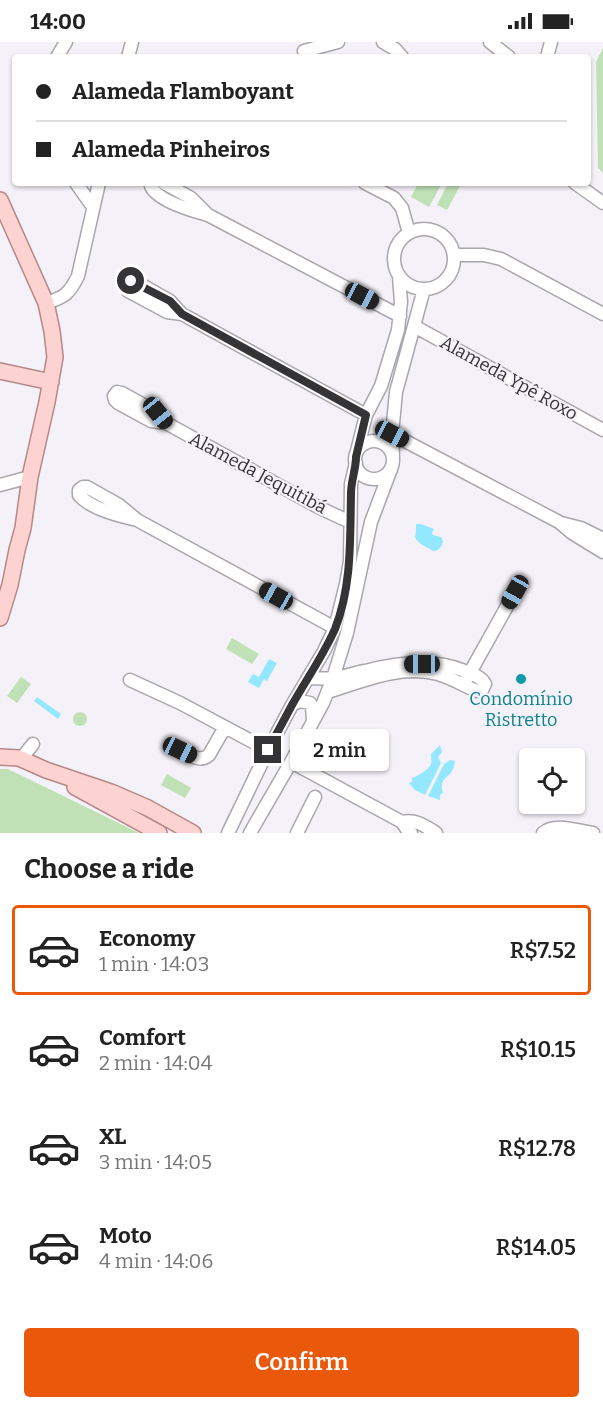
<!DOCTYPE html>
<meta charset="utf-8">
<style>
:root{--surface:#fff;--page:#f6f6f6;--text:#222;--muted:#767676;--line:#e0e0e0;--accent:#ea580c}
body{margin:0;font-family:Bitter,serif;background:var(--page);color:var(--text);height:100vh;display:flex;flex-direction:column;font-size:22px;white-space:nowrap}
*{box-sizing:border-box;margin:0}
p{font-size:20px;color:var(--muted)}
.icon{flex:none;width:33px;height:33px;fill:none;stroke:currentColor;stroke-width:2;stroke-linecap:round;stroke-linejoin:round}
.map{position:relative;height:791px;overflow:hidden}
.panel{display:flex;flex-direction:column;background:var(--surface);flex:1}
.panel>*{flex:none}
.guide{position:absolute;left:12px;top:12px;width:579px;height:132px;border-radius:6px;box-shadow:0 2px 4px #0004;display:grid;align-content:center;height:132px;padding:0 24px;background:var(--surface)}
.fabs{position:absolute;left:519px;top:706px;display:grid;gap:12px}
.fabs a{display:grid;place-items:center;width:66px;height:66px;border-radius:6px;background:var(--surface);box-shadow:0 2px 4px #0004;font-size:30px}
.end{position:absolute;width:27px;height:27px;margin:-14px;border:8px solid #343336;background:#fff;box-shadow:0 0 0 3px #fff}
.from{border-radius:50%}
.bubble{position:absolute;height:42px;border-radius:6px;background:var(--surface);box-shadow:0 2px 4px #0004;font-size:20px;font-weight:600;line-height:42px;text-align:center}
.car{position:absolute;width:18px;height:36px;margin:-18px -9px;border-radius:8px;box-shadow:0 0 4px 2px #0007;background:linear-gradient(#222 24%,#8ab4d8 0 40%,#222 0 76%,#8ab4d8 0 86%,#222 0)}
.guide b{display:flex;align-items:center;gap:21px;height:57px;font-size:22px}
.guide b+b{border-top:2px solid var(--line)}
.guide i{width:15px;height:15px;background:var(--text)}
ul{padding:0;list-style:none}
li{display:flex;align-items:center;gap:18px;height:90px;margin:0 12px 9px;padding:0 12px;border:3px solid transparent;border-radius:6px}
li div{flex:1}
li b{display:block;font-size:22px}
li em{font-style:normal;font-weight:600}
li.on{border-color:var(--accent)}
li>.icon{width:54px;height:54px;stroke-width:1.5}
h2{padding:0 24px;font-size:27px;line-height:72px}
.cta{display:flex;gap:12px;margin-top:auto;padding:12px 24px}
.cta a{flex:1;height:69px;border-radius:6px;background:var(--accent);color:#fff;font-size:24px;font-weight:600;line-height:69px;text-align:center}
.status{display:flex;justify-content:space-between;align-items:center;height:42px;padding:0 30px;background:var(--surface);direction:ltr}
.status svg{height:16px;fill:currentColor}
.map>svg:first-child{display:block}
.green{fill:#c0e0b5}
.water{fill:#93e8ff}
.lines{fill:none;stroke-linecap:round;stroke-linejoin:round}
.minor-casing{stroke:#a9a6ad;stroke-width:15}
.major-casing{stroke:#b68887;stroke-width:18}
.minor{stroke:#fff;stroke-width:12}
.major{stroke:#fdd3d1;stroke-width:15}
.route{stroke:#343336;stroke-width:8}
.culture-dot{fill:#0f9aa8;stroke:#f4f1f8;stroke-width:2}
.labels{text-anchor:middle;dominant-baseline:central;stroke-width:4.5;stroke-linejoin:round;paint-order:stroke}
.street-label{font-size:18px;fill:#343336;stroke:#f4f1f8}
.culture-label{font-size:18px;fill:#0d838f;stroke:#f4f1f8}
</style>
<div class="status"><b>14:00</b><svg viewBox="0 0 49 12"><path d="M0 12V9h3v3zM5 12V6h3v6zM10 12V3h3v9zM15 12V0h3v12zM26 1h20v11H26zM47 4h2v5h-2z"/></svg></div>
<div class="map">
<svg width="603" height="791" viewBox="0 0 603 791">
<rect width="100%" height="100%" fill="#f4f1f8"/>
<path class="green" d="M603,6V131L598,126L596,20Z
M418,141H442L429,165L411,155Z
M448,141H454L460,144L447,168L437,163Z
M232,596L259,612L252,622L226,607Z
M21,635L31,642L17,661L7,654Z
M73 677a7 7 0 1 1 14 0a7 7 0 1 1-14 0Z
M0,727H8L139,791H0Z
M167,732L191,746L185,756L161,743Z"/>
<path class="water" d="M416,482H421L434,487L432,491L433,493L441,495L443,499C442,505 439,509 433,509C427,505 418,502 415,495L416,489Z
M269,617L277,621L267,639L264,637L259,646L248,640L253,632L259,635Z
M37,655L61,672L58,677L34,659Z
M440,703L442,710L438,715L441,721L425,753L415,748L409,741L412,740V736C416,735 430,727 431,722C432,719 431,716 431,712Z
M450,718L455,719C454,722 454,727 452,729C446,738 439,737 443,751L440,753V758L428,754L444,722Z"/>
<g class="lines">
<g class="minor-casing">
<path id="minor" d="M383,0L395,7L402,15
M490,0L509,15
M304,9L338,0
M57,15L66,0
M128,15L132,0
M547,15L551,0
M76,141L93,165
M153,141L151,144C157,159 193,169 208,173L400,274
M164,141L191,156L207,172
M365,141L394,156L402,166L409,191
M575,141L603,161
M394 217a30 30 0 1 1 60 0a30 30 0 1 1-60 0Z
M454,213H484L501,217L603,272
M46,261C65,255 69,252 78,234L99,141
M182,272L167,270L128,249L125,245L127,241L131,239L140,242L170,259L182,272L366,373
M414,284L603,388
M166,381L158,371L122,351L117,350L114,354L115,358L118,361L151,379L166,381L320,466L350,480
M392,392L559,480L572,491L603,510
M355 418a19 19 0 1 1 38 0a19 19 0 1 1-38 0Z
M357,409L366,373L381,344L398,288L401,260L399,234
M393,415L392,392L396,350L424,247
M0,443L30,435
M137,478C119,474 91,467 79,453V448L83,445H87L119,463L137,478L335,586
M561,481L581,486L603,497
M309,636C317,636 325,637 333,636C343,635 354,631 365,629C396,621 431,616 462,628C470,631 481,634 485,642L482,648L477,649C464,644 452,636 438,632C402,622 362,639 328,650
M467,636L515,550
M130,638L180,661L268,708
M292,663L300,659L310,661L312,665L313,678
M180,708C190,713 200,721 209,713L225,685
M21,717L33,702
M291,720L402,780L406,786L411,791
M402,780C416,777 425,784 436,791
M228,791L268,708L292,663L324,609L335,586L346,542L350,519L351,442L356,421
M250,791L291,720L323,661L333,636L347,591L371,480L391,427
M297,791L315,755
M543,791C555,780 578,789 593,791"/>
</g>
<g class="major-casing">
<path id="major" d="M0,158L46,261L52,289L55,315L47,360L30,435L23,486L17,508L10,543L0,576
M0,329L51,340
M0,715L19,716L46,728L111,750L148,766L193,791
M75,745L159,791"/>
</g>
<use href="#minor" class="minor"/>
<use href="#major" class="major"/>
</g>
<g class="lines">
<path class="route" d="M131,239L170,259L182,272L366,373L356,415C356,427 351,439 351,451C350,497 352,544 335,587C323,614 306,638 292,663C284,678 276,693 268,708"/>
</g>
<circle class="culture-dot" cx="521" cy="637" r="6"/>
<g class="labels">
<g class="street-label">
<text transform="translate(509 336) rotate(29)">Alameda Ypê Roxo</text>
<text transform="translate(258 431) rotate(28)">Alameda Jequitibá</text>
</g>
<g class="culture-label">
<text x="521" y="657">Condomínio<tspan x="521" dy="21">Ristretto</tspan></text>
</g>
</g>
</svg>
<div class="fabs">
<a><svg class="icon" aria-label="locate" viewBox="0 0 24 24"><circle cx="12" cy="12" r="6"/><path d="M12 2v4M12 18v4M2 12h4M18 12h4"/></svg></a>
</div>
<i class="end from" style="left:131px;top:239px"></i>
<i class="end" style="left:268px;top:708px"></i>
<div class="bubble" style="left:290px;top:687px;width:99px">2 min</div>
<i class="car" style="left:362px;top:254px;rotate:118deg"></i>
<i class="car" style="left:158px;top:371px;rotate:141deg"></i>
<i class="car" style="left:392px;top:392px;rotate:118deg"></i>
<i class="car" style="left:515px;top:550px;rotate:209deg"></i>
<i class="car" style="left:276px;top:554px;rotate:299deg"></i>
<i class="car" style="left:422px;top:622px;rotate:270deg"></i>
<i class="car" style="left:180px;top:708px;rotate:115deg"></i>
<div class="guide">
<b><i class="from"></i>Alameda Flamboyant</b>
<b><i></i>Alameda Pinheiros</b>
</div>
</div>
<section class="panel">
<h2>Choose a ride</h2>
<ul>
<li class="on"><svg class="icon" aria-label="car" viewBox="0 0 24 24"><path d="M5 17H2v-5l4-1 3-4h7l3 4 3 1v5h-3M9 17h6M6 11h13"/><circle cx="7" cy="17" r="2"/><circle cx="17" cy="17" r="2"/></svg><div><b>Economy</b><p>1 min · 14:03</p></div><em>R$7.52</em></li>
<li><svg class="icon" aria-label="car" viewBox="0 0 24 24"><path d="M5 17H2v-5l4-1 3-4h7l3 4 3 1v5h-3M9 17h6M6 11h13"/><circle cx="7" cy="17" r="2"/><circle cx="17" cy="17" r="2"/></svg><div><b>Comfort</b><p>2 min · 14:04</p></div><em>R$10.15</em></li>
<li><svg class="icon" aria-label="car" viewBox="0 0 24 24"><path d="M5 17H2v-5l4-1 3-4h7l3 4 3 1v5h-3M9 17h6M6 11h13"/><circle cx="7" cy="17" r="2"/><circle cx="17" cy="17" r="2"/></svg><div><b>XL</b><p>3 min · 14:05</p></div><em>R$12.78</em></li>
<li><svg class="icon" aria-label="car" viewBox="0 0 24 24"><path d="M5 17H2v-5l4-1 3-4h7l3 4 3 1v5h-3M9 17h6M6 11h13"/><circle cx="7" cy="17" r="2"/><circle cx="17" cy="17" r="2"/></svg><div><b>Moto</b><p>4 min · 14:06</p></div><em>R$14.05</em></li>
</ul>
<div class="cta"><a>Confirm</a></div>
</section>
